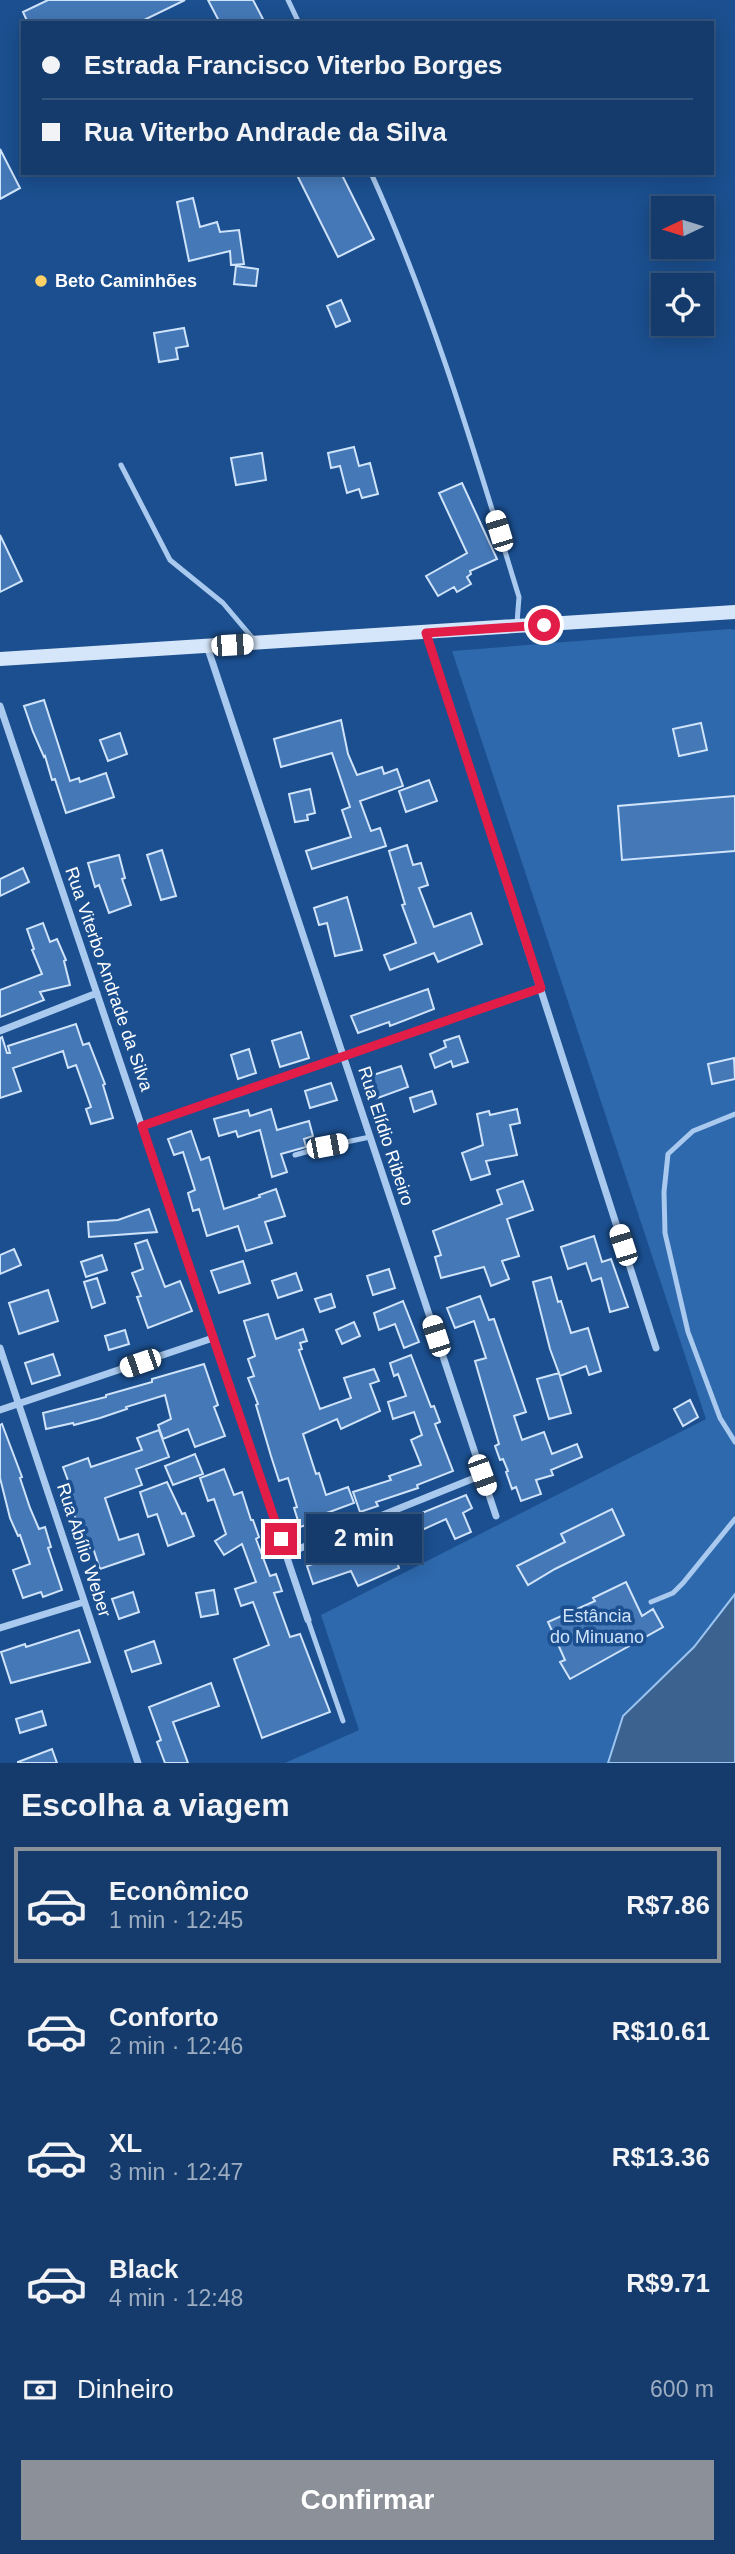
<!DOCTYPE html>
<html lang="pt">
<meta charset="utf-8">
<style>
:root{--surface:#143b6b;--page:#214673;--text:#f1f3f6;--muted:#9dadc1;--line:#33557e;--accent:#8c9099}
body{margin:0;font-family:Helvetica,sans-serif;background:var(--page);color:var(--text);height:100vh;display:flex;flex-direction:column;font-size:26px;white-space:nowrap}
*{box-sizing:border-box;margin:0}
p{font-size:23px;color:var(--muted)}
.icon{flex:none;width:38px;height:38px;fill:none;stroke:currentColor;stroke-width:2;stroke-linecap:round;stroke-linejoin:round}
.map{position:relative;height:1763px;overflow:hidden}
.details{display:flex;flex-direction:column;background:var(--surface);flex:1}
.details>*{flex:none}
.top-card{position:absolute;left:21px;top:21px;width:693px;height:154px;border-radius:0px;box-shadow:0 4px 18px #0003,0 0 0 2px var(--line);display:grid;align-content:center;height:154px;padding:0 21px;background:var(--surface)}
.needle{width:46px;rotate:266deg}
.tools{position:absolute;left:651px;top:196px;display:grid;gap:14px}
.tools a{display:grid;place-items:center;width:63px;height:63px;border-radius:0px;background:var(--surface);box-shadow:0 4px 18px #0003,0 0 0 2px var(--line);font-size:35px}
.end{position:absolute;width:32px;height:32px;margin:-16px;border:9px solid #e11d48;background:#fff;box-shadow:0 0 0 4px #fff}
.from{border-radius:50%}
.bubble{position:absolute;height:49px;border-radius:0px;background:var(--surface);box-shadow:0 4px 18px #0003,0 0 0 2px var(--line);font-size:23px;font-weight:700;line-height:49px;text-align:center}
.car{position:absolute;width:21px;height:42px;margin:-21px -10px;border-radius:9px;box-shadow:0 0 5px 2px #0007;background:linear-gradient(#fff 24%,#345 0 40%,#fff 0 76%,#345 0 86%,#fff 0)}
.top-card b{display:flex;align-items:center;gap:24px;height:66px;font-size:26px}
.top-card b+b{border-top:2px solid var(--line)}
.top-card i{width:18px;height:18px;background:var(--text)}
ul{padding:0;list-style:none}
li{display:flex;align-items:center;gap:21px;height:116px;margin:0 14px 10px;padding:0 7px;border:4px solid transparent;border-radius:0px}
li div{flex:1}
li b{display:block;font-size:26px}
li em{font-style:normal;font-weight:700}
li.active{border-color:var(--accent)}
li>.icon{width:63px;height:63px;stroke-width:1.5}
h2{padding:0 21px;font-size:32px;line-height:84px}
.pay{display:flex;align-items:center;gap:18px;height:77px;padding:0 21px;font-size:26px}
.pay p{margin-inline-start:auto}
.cta{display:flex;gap:14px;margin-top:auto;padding:14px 21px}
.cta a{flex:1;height:80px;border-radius:0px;background:var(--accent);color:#fff;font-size:28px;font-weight:700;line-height:80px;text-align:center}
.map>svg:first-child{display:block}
.green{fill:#2e69ad}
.water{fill:#3c6290;stroke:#9cc4f0;stroke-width:2}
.building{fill:#4478b7;stroke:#cfe3fa;stroke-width:2}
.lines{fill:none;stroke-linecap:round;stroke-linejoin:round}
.lane{stroke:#a9c9ee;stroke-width:5}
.street{stroke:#a9c9ee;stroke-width:7}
.secondary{stroke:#d6e6fa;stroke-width:14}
.route{stroke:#e11d48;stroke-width:9}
.poi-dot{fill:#ffd166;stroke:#1b4f8f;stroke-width:2.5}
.labels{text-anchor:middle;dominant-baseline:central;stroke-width:7;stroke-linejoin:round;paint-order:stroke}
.poi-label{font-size:18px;font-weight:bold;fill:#fff;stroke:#1b4f8f;text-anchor:start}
.street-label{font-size:18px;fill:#fff;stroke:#1b4f8f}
.park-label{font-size:18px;fill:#cfe3fa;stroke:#1b4f8f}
</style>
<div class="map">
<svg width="735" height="1763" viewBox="0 0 735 1763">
<rect width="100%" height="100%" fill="#1b4f8f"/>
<path class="green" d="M730,629L735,630V1763H285L359,1730L321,1615L706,1419L452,651Z"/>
<path class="water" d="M735,1594V1763H608L623,1716L694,1647Z"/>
<path class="building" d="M48,0H185L138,23H28L23,12Z
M208,0H253L265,23H220Z
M0,149L20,188L0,199Z
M296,173H341L374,239L338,257Z
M193,198L200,227L217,222L220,232L239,230L244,264L231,265L230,251L189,261L177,202Z
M236,266L258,269L256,286L234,284Z
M341,300L350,321L336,327L327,306Z
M184,328L188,346L176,348L178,359L159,362L154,333Z
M354,447L359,466L370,463L378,494L362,498L359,489L347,493L340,466L331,468L328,453Z
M262,453L266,480L236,485L231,458Z
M462,483L497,559L470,571L471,574L467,577L471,584L457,592L454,587L438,596L426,576L467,553L439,493Z
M0,535L22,581L0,592Z
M44,700L70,781L79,778L80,782L106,773L114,797L66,813L55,779L52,780L45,756L44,757L33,732L24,706Z
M341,720L348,754L357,775L382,767L384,774L397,769L403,786L360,801L371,831L380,828L386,846L312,869L306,851L351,837L342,810L350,807L332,753L281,767L274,739Z
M701,723L707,750L679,756L673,729Z
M120,733L127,754L108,761L100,740Z
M429,780L437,801L406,812L399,791Z
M310,789L315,813L307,815L308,820L295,822L289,794Z
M735,796V851L622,860L618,806Z
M407,845L413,865L421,863L428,885L419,888L434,927L471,913L482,944L438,962L434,953L390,970L384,955L416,943L402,905L405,904L389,851Z
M162,850L176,896L161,900L147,855Z
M119,855L125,878L122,879L131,905L109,913L99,885L95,887L88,863Z
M23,868L29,882L0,896V879Z
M347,897L362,950L335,956L327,923L319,925L314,908Z
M43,923L50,942L57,939L66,960L64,961L70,985L40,992L44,1000L0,1017V990L42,974L32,950L34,949L27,929Z
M428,989L434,1009L390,1026L389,1022L358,1033L351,1016Z
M76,1024L83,1045L89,1043L105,1084L103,1085L113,1118L91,1124L86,1109L91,1107L76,1065L68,1068L63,1051L13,1068L21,1091L0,1098V1038L2,1037L7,1053H10L8,1046Z
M301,1032L309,1058L280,1067L272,1041Z
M459,1036L468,1062L453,1067L451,1061L435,1068L430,1054L446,1047L444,1041Z
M249,1049L256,1073L238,1079L231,1055Z
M734,1058L735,1079L712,1084L708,1064Z
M401,1066L408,1087L375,1099L367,1077Z
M331,1083L337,1100L310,1108L305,1091Z
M432,1091L436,1104L414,1112L410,1098Z
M271,1109L277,1130L309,1121L313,1136L304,1139L306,1147L281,1154L287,1172L272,1177L260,1130L238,1137L236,1131L219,1136L214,1119L248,1110L250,1116Z
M517,1109L520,1123L510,1125L517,1155L486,1161L490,1174L471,1180L462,1153L483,1145L477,1114L489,1111L490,1115Z
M191,1131L201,1160L209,1157L224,1209L260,1197L259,1195L276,1189L285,1216L265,1222L272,1243L246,1251L238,1226L207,1236L199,1209L193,1211L188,1193L195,1190L183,1152L174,1155L168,1139Z
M523,1181L533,1210L507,1219L519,1256L502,1261L509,1279L491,1286L484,1267L441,1278L435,1257L441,1255L433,1231L502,1204L497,1190Z
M149,1209L157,1232L89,1237L88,1222L118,1220Z
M594,1236L602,1262L611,1259L628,1307L610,1312L601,1278L592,1281L586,1263L568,1269L561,1247Z
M147,1240L165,1287L180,1281L192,1311L148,1328L137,1297L141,1296L132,1273L143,1269L135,1244Z
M14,1249L21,1265L0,1274V1255Z
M102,1255L107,1270L86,1277L81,1262Z
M243,1261L250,1283L219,1293L211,1271Z
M389,1269L395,1288L373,1295L367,1276Z
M296,1273L302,1290L278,1298L272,1281Z
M551,1277L558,1302L561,1301L571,1333L588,1328L601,1371L589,1375L586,1366L560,1376L550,1349L533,1282Z
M97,1278L105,1303L92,1308L84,1282Z
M48,1290L58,1321L19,1334L9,1303Z
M331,1294L335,1307L320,1312L315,1299Z
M480,1296L489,1320L494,1319L526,1412L514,1416L522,1440L544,1432L552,1454L577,1444L582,1457L551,1470L553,1475L536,1480L541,1494L521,1501L516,1487L512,1489L506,1472L508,1471L503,1459L500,1460L495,1446L499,1444L475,1361L486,1358L474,1321L455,1328L447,1308Z
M403,1301L419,1342L404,1348L395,1324L379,1330L374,1313Z
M268,1314L276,1339L303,1329L307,1341L300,1343L302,1349L299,1350L320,1409L351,1398L344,1378L374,1369L379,1381L370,1384L380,1411L341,1429L337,1419L303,1434L316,1474L319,1473L326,1495L348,1487L354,1503L324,1514L325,1519L300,1527L294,1508L297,1507L288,1478L279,1481L271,1456L256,1405L258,1404L248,1378L254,1376L248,1359L255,1356L244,1321Z
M354,1322L360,1336L342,1344L336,1330Z
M125,1330L129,1344L109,1350L105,1336Z
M53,1354L60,1375L32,1384L25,1363Z
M411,1355L431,1407L434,1406L440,1422L435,1424L453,1471L417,1485L418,1488L376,1502L378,1506L360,1512L353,1492L391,1480L389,1476L421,1465L411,1440L422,1435L414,1412L393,1419L388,1402L406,1396L398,1374L394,1376L390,1363Z
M204,1364L218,1405L214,1407L225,1436L195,1447L188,1429L163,1439L158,1425L171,1419L165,1395L126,1407L127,1409L100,1418L74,1425L73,1423L46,1429L43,1413L106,1397V1395L152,1382V1379Z
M559,1373L571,1413L549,1419L537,1379Z
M690,1400L698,1417L683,1426L674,1409Z
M2,1424L22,1477L20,1478L30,1508L39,1529L45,1527L51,1547L48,1548L62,1590L43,1597L41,1592L23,1598L13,1570L30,1564L20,1535L18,1536L10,1518L0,1478V1425Z
M159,1430L169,1457L136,1469L142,1485L105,1498L119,1540L138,1534L144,1554L100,1569L91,1542L83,1545L69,1496L73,1494L63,1467L88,1458L91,1467L142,1450L137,1438Z
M195,1454L203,1474L173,1485L165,1466Z
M224,1469L234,1495L242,1492L251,1520H253L259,1537L256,1539L270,1576L276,1574L282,1591L274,1593L290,1637L300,1634L330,1712L262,1738L234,1659L269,1645L253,1602L241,1606L235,1589L256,1582L242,1544L224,1555L215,1541L226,1534L214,1499L208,1501L200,1478Z
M167,1482L182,1514L185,1513L194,1536L168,1546L157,1514L148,1517L140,1492Z
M466,1495L472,1508L463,1513L471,1532L455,1539L446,1519L411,1535L413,1540L392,1547L399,1568L358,1586L351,1571L313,1584L307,1566L335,1556L332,1549L369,1536L368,1534L385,1527L386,1530L414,1521L412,1517Z
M612,1509L624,1535L555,1569L528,1585L517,1566L565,1542L561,1534Z
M626,1582L642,1616L653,1609L663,1627L570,1679L560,1662L565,1660L548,1622L595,1601L593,1598Z
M214,1590L218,1614L201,1617L196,1593Z
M133,1592L139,1612L119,1619L112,1599Z
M79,1630L90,1662L11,1683L1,1652L25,1644L26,1647Z
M154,1641L161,1663L132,1672L125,1651Z
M211,1683L219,1706L173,1722L188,1763H165L157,1742L161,1740L149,1707Z
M42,1711L46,1725L20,1733L16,1719Z
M52,1749L57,1763H18V1762Z"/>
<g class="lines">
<path class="lane" d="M288,0L299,23
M371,173C433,310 475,454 519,597L517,623
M121,465L170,560L223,603L255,641
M735,1114L693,1131L668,1154L664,1192L665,1233L688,1332L720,1418L735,1442
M295,1155L327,1146L370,1137
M651,1602L673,1593L683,1583L735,1519
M308,1620L343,1721"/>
<path class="street" d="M426,633L656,1348
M207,646L496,1516
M0,706L308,1620
M0,1031L97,993
M142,1126L541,988
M0,1348L138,1763
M0,1410L213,1338
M286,1554L482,1475
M0,1628L84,1602"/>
<path class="secondary" d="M0,659L735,612"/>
</g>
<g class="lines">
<path class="route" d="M281,1539L142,1126L541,988L426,633L544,625"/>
</g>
<circle class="poi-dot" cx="41" cy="281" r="7"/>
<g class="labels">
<g class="poi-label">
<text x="55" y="281">Beto Caminhões</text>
</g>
<g class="street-label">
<text transform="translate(109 979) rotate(71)">Rua Viterbo Andrade da Silva</text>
<text transform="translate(386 1136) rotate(72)">Rua Elídio Ribeiro</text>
<text transform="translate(84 1550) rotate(72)">Rua Abílio Weber</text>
</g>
<g class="park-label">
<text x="597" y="1616">Estância<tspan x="597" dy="21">do Minuano</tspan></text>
</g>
</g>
</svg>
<div class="tools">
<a><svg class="needle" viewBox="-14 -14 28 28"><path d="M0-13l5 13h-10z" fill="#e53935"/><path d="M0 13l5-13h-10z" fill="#9dadc1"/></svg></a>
<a><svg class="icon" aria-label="locate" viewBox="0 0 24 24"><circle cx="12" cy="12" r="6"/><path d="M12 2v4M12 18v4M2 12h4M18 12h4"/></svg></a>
</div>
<i class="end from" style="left:544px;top:625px"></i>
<i class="end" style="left:281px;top:1539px"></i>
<div class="bubble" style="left:306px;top:1514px;width:116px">2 min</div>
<i class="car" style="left:499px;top:531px;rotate:343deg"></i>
<i class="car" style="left:232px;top:645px;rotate:86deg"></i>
<i class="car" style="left:327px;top:1146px;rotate:79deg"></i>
<i class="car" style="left:623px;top:1245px;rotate:342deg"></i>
<i class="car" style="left:436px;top:1336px;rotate:342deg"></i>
<i class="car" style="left:140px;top:1363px;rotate:251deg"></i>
<i class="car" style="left:482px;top:1475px;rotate:160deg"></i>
<div class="top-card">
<b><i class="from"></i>Estrada Francisco Viterbo Borges</b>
<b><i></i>Rua Viterbo Andrade da Silva</b>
</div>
</div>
<section class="details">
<h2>Escolha a viagem</h2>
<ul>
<li class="active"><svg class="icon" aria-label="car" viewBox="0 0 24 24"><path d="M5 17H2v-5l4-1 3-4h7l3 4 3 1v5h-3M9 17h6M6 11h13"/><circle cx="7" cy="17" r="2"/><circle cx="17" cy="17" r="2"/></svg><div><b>Econômico</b><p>1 min · 12:45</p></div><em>R$7.86</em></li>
<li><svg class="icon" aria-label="car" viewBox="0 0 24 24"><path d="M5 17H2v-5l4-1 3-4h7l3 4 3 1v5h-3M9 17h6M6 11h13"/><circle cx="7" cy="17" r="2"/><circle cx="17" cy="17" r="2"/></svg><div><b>Conforto</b><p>2 min · 12:46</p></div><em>R$10.61</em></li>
<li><svg class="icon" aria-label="car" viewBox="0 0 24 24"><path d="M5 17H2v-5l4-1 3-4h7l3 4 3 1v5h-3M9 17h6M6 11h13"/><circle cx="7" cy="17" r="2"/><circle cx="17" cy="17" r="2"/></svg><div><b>XL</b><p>3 min · 12:47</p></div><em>R$13.36</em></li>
<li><svg class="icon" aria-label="car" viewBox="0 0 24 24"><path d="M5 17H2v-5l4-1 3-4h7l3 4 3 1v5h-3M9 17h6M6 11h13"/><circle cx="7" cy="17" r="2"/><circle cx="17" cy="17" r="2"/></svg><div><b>Black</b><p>4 min · 12:48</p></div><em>R$9.71</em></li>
</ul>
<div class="pay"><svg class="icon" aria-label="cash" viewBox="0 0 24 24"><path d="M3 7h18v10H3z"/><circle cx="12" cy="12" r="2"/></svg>Dinheiro<p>600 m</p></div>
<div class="cta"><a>Confirmar</a></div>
</section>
